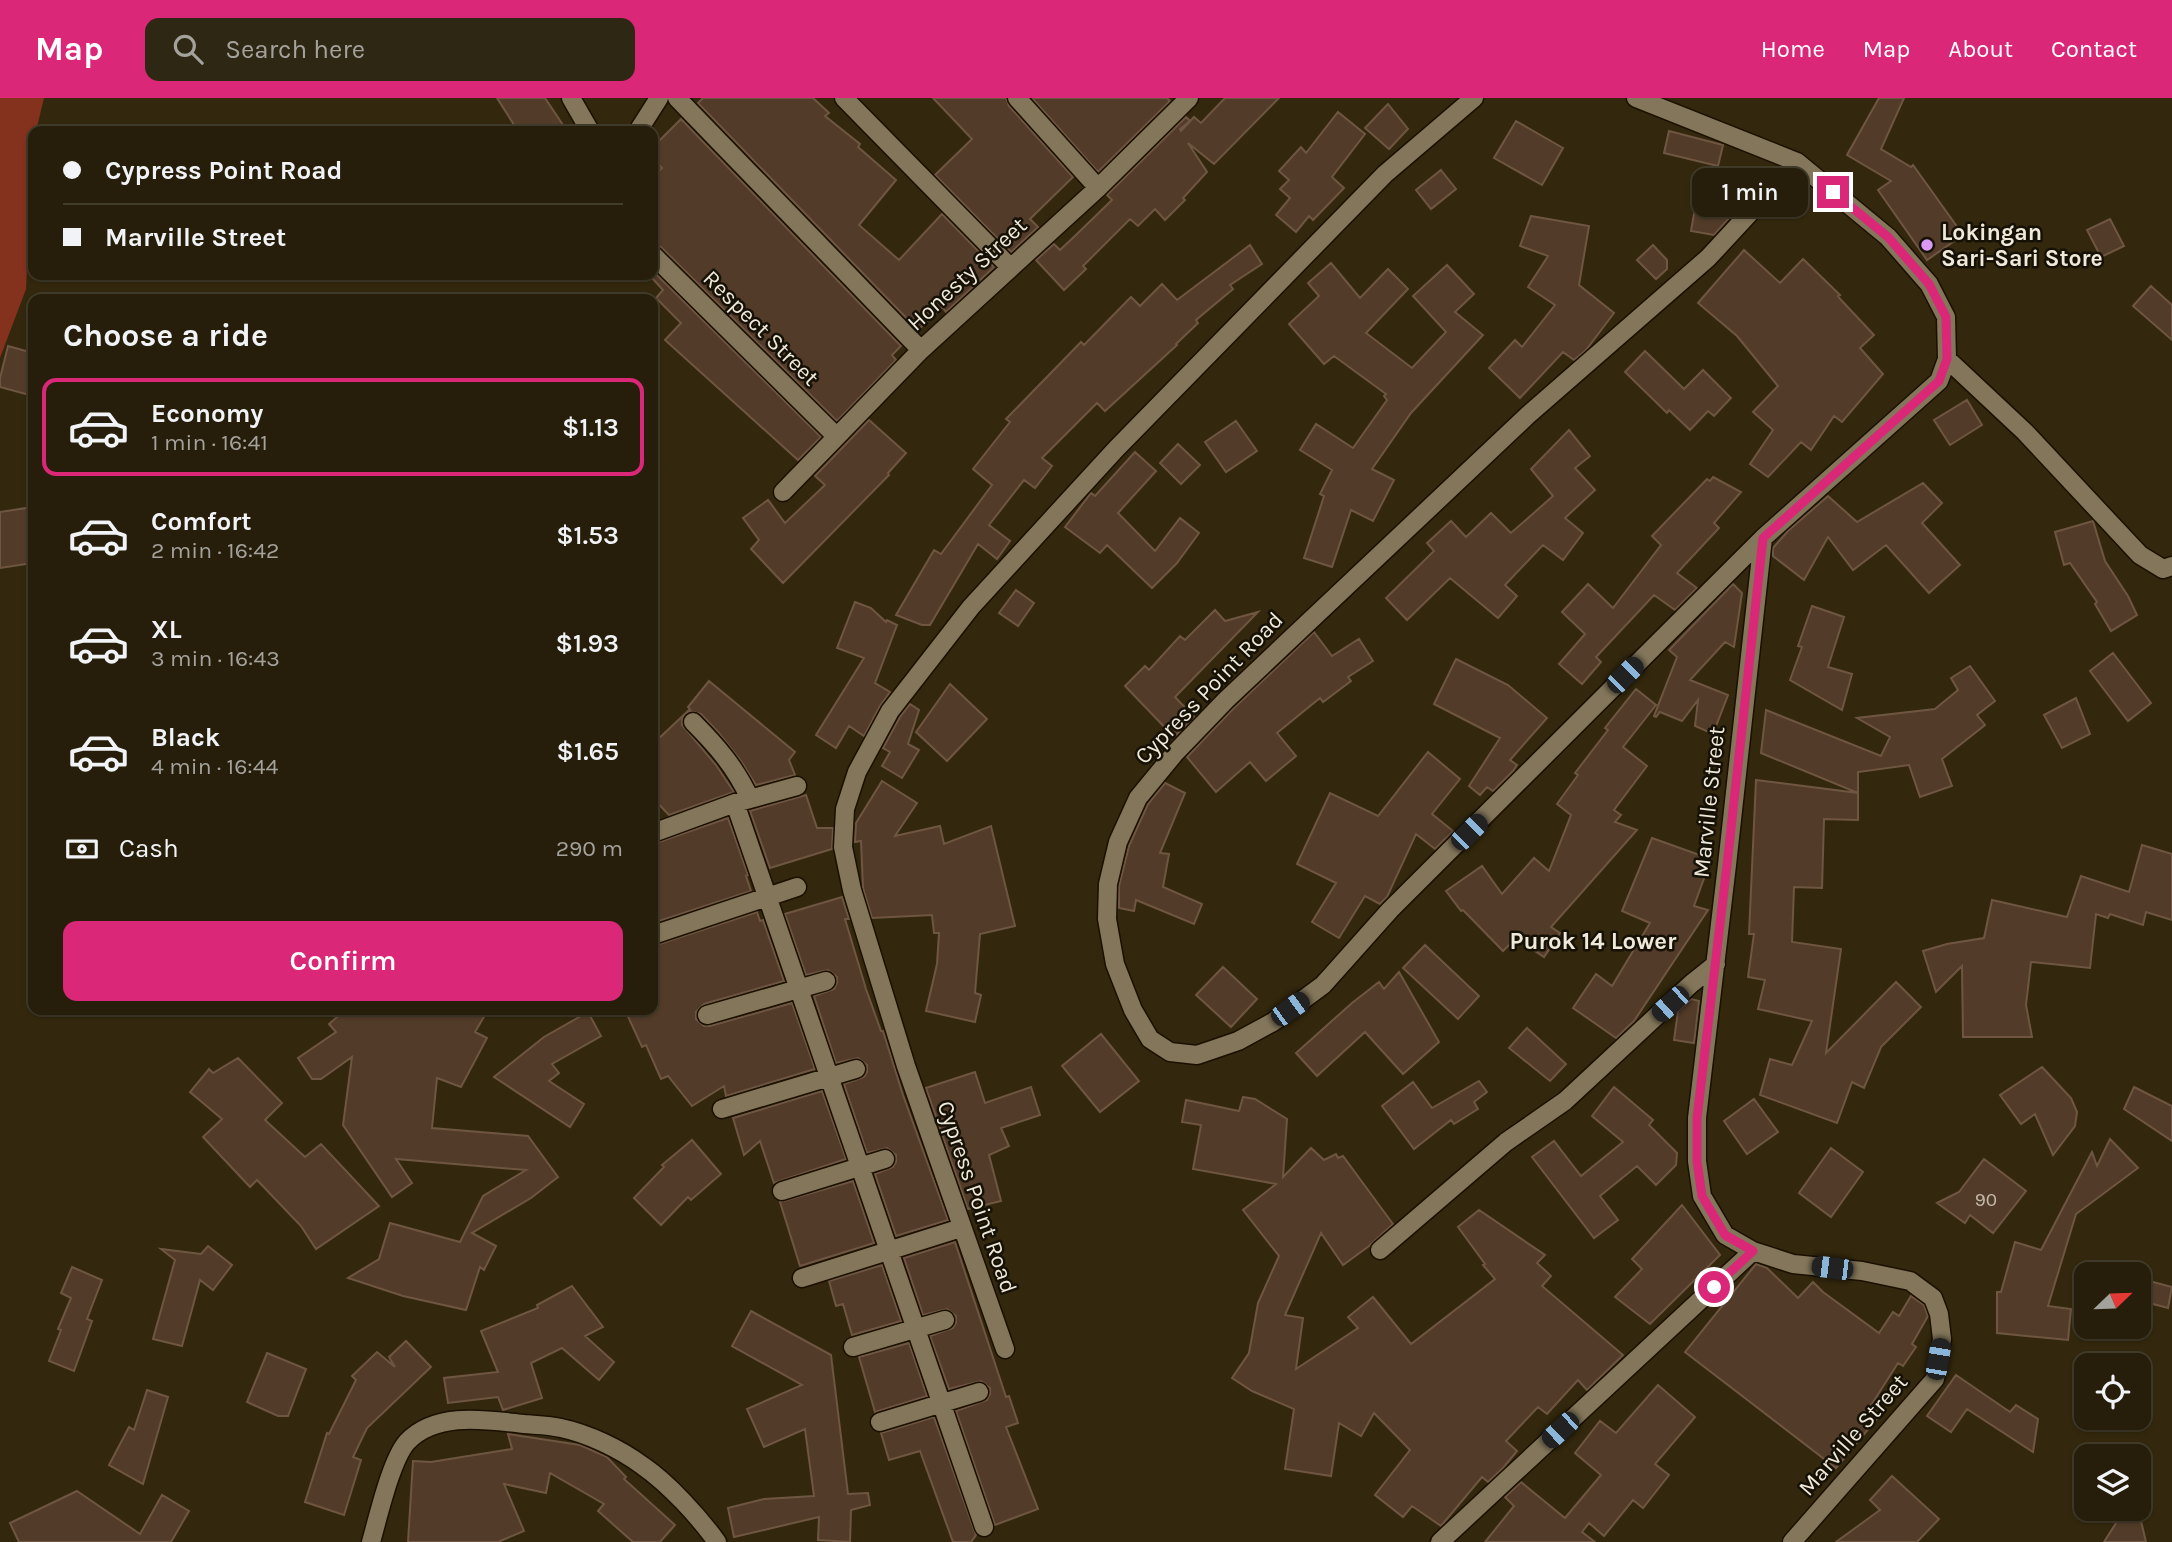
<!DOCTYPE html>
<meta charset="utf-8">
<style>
:root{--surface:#261e0a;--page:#2e2713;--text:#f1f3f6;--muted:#a4a29c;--line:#423c2b;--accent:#db2777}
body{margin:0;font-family:Karla,sans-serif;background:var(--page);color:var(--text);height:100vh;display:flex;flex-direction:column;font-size:26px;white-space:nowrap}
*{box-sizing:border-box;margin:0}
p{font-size:23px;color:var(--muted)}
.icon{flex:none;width:38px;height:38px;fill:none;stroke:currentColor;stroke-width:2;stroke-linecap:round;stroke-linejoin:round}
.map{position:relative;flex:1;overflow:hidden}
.panel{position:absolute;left:28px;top:196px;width:630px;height:721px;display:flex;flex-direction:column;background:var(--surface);border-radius:14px;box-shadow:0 2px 5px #0004,0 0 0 2px var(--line)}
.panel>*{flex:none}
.banner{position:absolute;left:28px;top:28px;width:630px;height:154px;border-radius:14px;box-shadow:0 2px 5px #0004,0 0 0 2px var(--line);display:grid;align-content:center;height:154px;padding:0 35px;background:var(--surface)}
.needle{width:46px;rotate:67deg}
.fabs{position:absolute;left:2074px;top:1164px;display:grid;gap:14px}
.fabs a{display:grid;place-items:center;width:77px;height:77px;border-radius:14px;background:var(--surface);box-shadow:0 2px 5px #0004,0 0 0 2px var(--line);font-size:35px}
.end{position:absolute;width:32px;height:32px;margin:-16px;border:9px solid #db2777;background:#fff;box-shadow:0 0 0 4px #fff}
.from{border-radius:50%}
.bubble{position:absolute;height:49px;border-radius:14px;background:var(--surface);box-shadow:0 2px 5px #0004,0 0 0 2px var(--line);font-size:23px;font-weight:600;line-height:49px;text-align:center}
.car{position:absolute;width:21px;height:42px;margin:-21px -10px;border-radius:9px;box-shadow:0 0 5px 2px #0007;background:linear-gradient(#222 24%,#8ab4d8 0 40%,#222 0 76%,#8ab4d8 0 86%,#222 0)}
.banner b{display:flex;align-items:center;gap:24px;height:66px;font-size:26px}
.banner b+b{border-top:2px solid var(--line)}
.banner i{width:18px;height:18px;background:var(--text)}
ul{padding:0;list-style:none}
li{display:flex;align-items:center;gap:21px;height:98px;margin:0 14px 10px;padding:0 21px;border:4px solid transparent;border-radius:14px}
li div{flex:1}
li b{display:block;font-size:26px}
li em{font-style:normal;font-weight:600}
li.selected{border-color:var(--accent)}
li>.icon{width:63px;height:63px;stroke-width:1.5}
h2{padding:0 35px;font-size:32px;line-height:84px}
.pay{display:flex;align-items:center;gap:18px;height:77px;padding:0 35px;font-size:26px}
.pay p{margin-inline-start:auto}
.button{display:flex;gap:14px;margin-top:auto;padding:14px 35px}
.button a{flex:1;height:80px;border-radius:14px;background:var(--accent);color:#fff;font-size:28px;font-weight:600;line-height:80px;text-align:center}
header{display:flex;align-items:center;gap:42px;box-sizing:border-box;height:98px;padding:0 35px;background:var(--accent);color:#fff}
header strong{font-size:33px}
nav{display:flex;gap:38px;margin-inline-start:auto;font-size:24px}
.search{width:490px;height:63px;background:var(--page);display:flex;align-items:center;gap:18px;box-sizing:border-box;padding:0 24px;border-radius:14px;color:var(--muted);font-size:26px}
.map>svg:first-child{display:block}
.forest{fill:#84311e}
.building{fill:#523b28;stroke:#6f5642;stroke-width:2}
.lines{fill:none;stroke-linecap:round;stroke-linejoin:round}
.minor-casing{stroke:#1b1000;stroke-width:21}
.minor{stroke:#83765a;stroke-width:18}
.route{stroke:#db2777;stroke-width:9}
.poi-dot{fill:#dc99f4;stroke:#161106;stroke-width:2.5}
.labels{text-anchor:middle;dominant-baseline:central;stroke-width:5;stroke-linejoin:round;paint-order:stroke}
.number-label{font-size:19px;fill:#c8bead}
.poi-label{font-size:23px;font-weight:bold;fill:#f0e9d9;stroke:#161106;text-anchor:start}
.street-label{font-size:23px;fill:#f0e9d9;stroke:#161106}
.neighbourhood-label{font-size:24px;font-weight:bold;fill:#f0e9d9;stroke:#161106}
</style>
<header>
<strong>Map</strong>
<div class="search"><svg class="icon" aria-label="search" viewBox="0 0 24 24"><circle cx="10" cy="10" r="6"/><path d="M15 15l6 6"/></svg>Search here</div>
<nav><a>Home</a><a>Map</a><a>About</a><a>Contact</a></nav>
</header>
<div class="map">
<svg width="2172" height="1444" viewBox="0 0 2172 1444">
<rect width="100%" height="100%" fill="#33280d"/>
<path class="forest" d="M0,0H44L36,33H33L26,191L0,260Z"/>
<path class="building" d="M497,0H545L567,33H518Z
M703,0H813L829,15L825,18L860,46L858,49L896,82L859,127L899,162L942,116L994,169L946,214L942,209L918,232L698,5Z
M933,0H1006L1009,8L1073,79L1030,121L1038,129L1011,154L935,77L972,41Z
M1032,0H1167L1170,3L1098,74Z
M1225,0H1279L1214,66L1188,45L1207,74L1183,100L1185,102L1165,122L1155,111L1138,128L1130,121L1083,168L1086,171L1064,192L1036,162L1054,146L1060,152L1079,134L1112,102L1107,97L1186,19L1190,23L1180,31L1181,33L1194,19L1201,25Z
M1879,0H1904L1881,51L1911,69L1913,67L1963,137L1927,162L1878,92L1891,83L1847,57Z
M1388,6L1408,31L1389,51L1365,30Z
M1338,14L1365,36L1332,79L1344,90L1313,122L1309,118L1296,134L1276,117L1290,100L1280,91L1289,82L1279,73L1301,49L1306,55Z
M681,21L901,248L892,257L896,262L837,323L661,149L653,146V79L662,70L653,61V49Z
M1516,23L1563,50L1542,87L1494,60Z
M1669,33L1723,47L1718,68L1664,55Z
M1441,72L1456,91L1431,111L1416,92Z
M1700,82L1743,90L1739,109L1714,137L1691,133Z
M1531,118L1589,128L1579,187L1614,215L1586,252L1574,262L1563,254L1520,300L1489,270L1515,242L1522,249L1555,207L1528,189L1548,158L1520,148Z
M2110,121L2124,148L2101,159L2087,132Z
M1250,147L1262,166L1230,187L1233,191L1196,222L1198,225L1176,246L1177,247L1105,313L1097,305L1042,360L1052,368L1035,390L1024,382L989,427L1010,443L997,461L978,446L930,527H922L896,517L934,452L941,456L992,387L973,371L1010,324L1006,321L1081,244L1084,247L1131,199L1140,208L1162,186L1177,202Z
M1653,147L1667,162V171L1656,181L1637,162Z
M1744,152L1780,185L1803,161L1840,197L1838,198L1842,203L1874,237L1860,250L1883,276L1842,324L1834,318L1811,352L1801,344L1768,379L1750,366L1773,332L1753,314L1778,288L1737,238L1698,205Z
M1331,165L1360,200L1388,171L1408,191L1366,235L1412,270L1446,234L1413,198L1447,167L1474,196L1455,214L1483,237L1411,315L1372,371L1394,382L1373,423L1351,412L1332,469L1304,460L1324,398L1320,396L1332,372L1300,352L1316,326L1353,350L1387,302L1384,298L1386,296L1334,258L1324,266L1289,226L1319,198L1308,185Z
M653,173L821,339L798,362L665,242L681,225L656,200L663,192L653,181Z
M2151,188L2172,207V242L2133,208Z
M8,248L33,255V298L0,289V280Z
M1645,253L1684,291L1703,272L1731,300L1714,318L1708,313L1690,332L1669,312L1667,315L1625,274Z
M1967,302L1982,327L1950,347L1934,322Z
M869,322L906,355L888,375L889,377L783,485L751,451L759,442L743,420L768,402L785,425L825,387L815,378Z
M1236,323L1257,353L1226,374L1205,344Z
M1569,332L1590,358L1575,370L1595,392L1565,420L1583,435L1563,462L1543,447L1505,487L1517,498L1498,520L1450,480L1407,522L1386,500L1434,453L1427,445L1451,423L1466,439L1491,415L1511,435L1553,398L1531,371Z
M1178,346L1200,367L1181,386L1160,365Z
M1135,354L1156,373L1118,415L1155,453L1180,420L1199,435L1177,465L1152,490L1107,447L1100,455L1065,429L1091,395L1095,398Z
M1713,379L1741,394L1714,425L1719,430L1677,475L1697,490L1675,512L1654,497L1596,559L1601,564L1582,586L1559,566L1585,536L1562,514L1588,486L1613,510L1661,447L1652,438L1707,381L1710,383Z
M1923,385L1942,405L1922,425L1960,467L1929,495L1886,447L1853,472L1828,439L1804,482L1773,458V450L1788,433L1828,398L1857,424Z
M33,409V465L0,470V414Z
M2093,423L2105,463L2128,498L2137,517L2111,533L2095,506L2097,504L2070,465L2064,467L2055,434Z
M1733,486L1742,495L1734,549L1725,544L1690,582L1728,597L1713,636L1695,628L1698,602L1682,623L1660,614L1656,619L1654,618L1677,559L1669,552Z
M1016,492L1034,505L1018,528L999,515Z
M855,504L871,510L886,524L887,522L897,527L875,585L890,594L880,608L864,638L849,628L836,650L816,637L864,560L837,550Z
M1812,508L1844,519L1828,569L1852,576L1842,612L1790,582L1802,549L1798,548Z
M1215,512L1225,523L1258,514L1175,599L1194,619L1174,639L1125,588L1145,568L1149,572L1180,538L1185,542Z
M1314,534L1332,558L1359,541L1373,563L1348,579L1351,583L1323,604L1320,600L1277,635L1296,658L1266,683L1250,664L1216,694L1187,659L1233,611Z
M2113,555L2151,605L2128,623L2090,573Z
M1456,561L1508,587L1547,620L1510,662L1517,667L1513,673L1493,693L1487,689L1480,697L1469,688L1500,640L1434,606Z
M1970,568L1995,603L1977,617L1985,627L1942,661L1952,688L1920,699L1909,667L1858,674V695L1761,655L1766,612L1881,658L1890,639L1857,620L1935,611L1958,592L1951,580Z
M709,583L795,654L789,662L795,677L756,687L741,663L718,634L701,616L690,613L682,620V627L716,667L734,694L669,717L653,700V646L690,611L688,609Z
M950,586L987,621L947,663L916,634Z
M1636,591L1656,607L1623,649L1647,668L1614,712L1621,717L1615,724L1637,732L1551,829L1560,835L1544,859L1516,840L1503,853L1463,812L1461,813L1446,793L1482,768L1502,796L1534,760L1549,773L1571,717L1557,706L1578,677L1575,675L1608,632L1605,630Z
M2076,600L2090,636L2062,650L2044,617Z
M910,606L919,612L908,646L919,652L902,680L882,668L890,654L883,650L900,619Z
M1428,654L1460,681L1432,716L1453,733L1435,751L1416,736L1387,799L1380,806L1365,798L1339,840L1312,824L1336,785L1297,766L1330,695L1378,718Z
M1756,682L1858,695V722L1824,721L1822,790L1794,789L1792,844L1841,851L1826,955L1896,884L1921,909L1881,949L1864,990L1852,984L1837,1025L1760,997L1770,961L1792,967L1812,923L1758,911L1765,882L1748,879L1754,836H1749Z
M882,683L917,705L895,738L940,728L944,746L991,728L1015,828L980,836L975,895L981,897L975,924L926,913L937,866L939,835H934L932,817L872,820L863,790L861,743L855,744L856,725Z
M1165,685L1185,695L1160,755L1169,756L1163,789L1202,806L1194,826L1136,802L1134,813L1119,810V788L1129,748L1148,706Z
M806,697L817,730H833L832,751L770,770L750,713Z
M728,720L748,777L746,778L751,793L653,825V746Z
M1652,740L1711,761L1694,808L1708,812L1634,923L1616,940L1573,910L1596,876L1612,888L1650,825L1622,813Z
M2142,747L2172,756V822L2146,814L2143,827L2110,816L2108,820L2096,816L2090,870L2031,864L2026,907L2032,939H1963L1962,868L1936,894L1923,853L1947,846L1984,840L1992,802L2067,819L2081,778L2129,794Z
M842,799L849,821H845L866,891L881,933H883L903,997L948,1122L896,1138L875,1076L893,1069L896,1064V1057L887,1050L867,1055L844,986L864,979L867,974V967L858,960L836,965L814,898L834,891L837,885V879L828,872L806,877L785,816Z
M757,814L760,823L763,822L784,883L704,906L696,914V921L704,928H710L792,905L815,971L726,998L724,988L692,1008L668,978L661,981L646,947L642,949L625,912H653V848Z
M1425,847L1479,898L1458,921L1403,870Z
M1223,869L1257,901L1231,929L1196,897Z
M1399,874L1439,944L1403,976L1365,934L1317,978L1296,955L1352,905L1379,884L1384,891Z
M1691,901L1699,903L1694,945L1674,942L1678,913Z
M345,912H488L475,934L487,940L461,989L437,980L432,1030L528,1038L558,1079L531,1100L472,1135L496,1148L484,1172L480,1169L466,1212L403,1198L348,1180L379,1161L390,1125L460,1144L483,1098L526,1072L396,1061L412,1085L392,1099L343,1027L352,959L321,981H312L298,960L336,934L329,926Z
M588,914L601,938L552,966L559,975L549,983L584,1006L570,1029L494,979L544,939Z
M1527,930L1566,966L1550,983L1509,950Z
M1101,936L1139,983L1100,1014L1062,968Z
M238,960L282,1005L265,1022L305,1059L321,1046L379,1108L316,1151L301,1128L257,1082L250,1089L203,1039L222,1021L190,994L209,971L213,975Z
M2042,969L2071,1000L2077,1014L2075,1028L2053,1057L2035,1016L2021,1026L2000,997Z
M975,974L985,1005L1031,989L1040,1017L1001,1030L1009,1048L989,1057L1001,1103L968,1111L926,990Z
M1479,983L1487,994L1474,1004L1478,1011L1454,1026L1451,1022L1414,1051L1382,1008L1413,984L1432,1010Z
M1614,989L1653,1022L1649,1027L1677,1055L1676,1067L1656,1087L1637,1068L1600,1098L1618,1122L1594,1140L1532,1059L1554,1043L1581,1078L1623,1044L1592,1018Z
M2134,989L2172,1008V1043L2124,1011Z
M822,993L846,1061L774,1085L760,1043L744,1057L733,1020Z
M1243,999L1255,1001L1287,1021L1283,1079L1311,1050L1324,1062L1336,1056L1338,1060L1343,1058L1393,1126L1369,1148L1343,1167L1321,1135L1285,1217L1303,1220L1296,1271L1358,1230L1348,1219L1373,1199L1411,1246L1495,1181L1483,1167L1485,1166L1458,1129L1479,1112L1545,1157L1537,1165L1551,1178L1542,1188L1623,1257L1587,1292L1578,1282L1547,1316L1538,1309L1506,1343L1517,1353L1503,1370L1488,1384L1482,1379L1441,1428L1412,1408L1403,1419L1375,1397L1410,1352L1374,1315L1361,1338L1339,1325L1331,1378L1285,1371L1294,1311L1252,1293L1232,1280L1249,1255L1258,1205L1279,1158L1243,1112L1276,1086L1193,1071L1201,1027L1182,1024L1186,1002L1239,1013Z
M1754,1001L1778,1034L1747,1056L1724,1023Z
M2110,1041L2138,1070L2076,1116L2048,1208L2071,1211L2068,1242L1997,1235V1194H2001L2015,1144L2041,1152L2092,1054L2097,1068Z
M692,1042L721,1076L691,1102L688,1099L661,1127L634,1100L664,1069L662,1067Z
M1831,1050L1863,1074L1831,1119L1799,1095Z
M1984,1061L2026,1093L1993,1135L1970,1117L1965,1125L1937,1105L1959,1094Z
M853,1083L874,1145L800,1168L780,1104Z
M1682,1107L1720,1157L1650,1226L1615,1199L1642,1171L1632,1161Z
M955,1144L1006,1299L1009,1298L1018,1325L1006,1329L1038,1411L995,1427L956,1313L987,1302L990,1296V1290L981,1283L949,1291L930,1238L953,1230L956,1225V1218L947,1211L923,1217L904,1160Z
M208,1148L232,1167L213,1192L200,1182L182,1248L153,1241L175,1162L161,1151L201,1156Z
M1756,1166L1767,1170L1798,1200L1813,1184L1823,1194L1879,1235L1893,1214L1899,1218L1911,1198L1924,1207L1928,1218L1912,1246L1916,1249L1903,1268L1898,1265L1870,1309L1880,1317L1836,1370L1685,1254Z
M882,1167L901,1223L852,1237L843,1206L836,1208L829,1183Z
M72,1169L102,1182L87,1221L92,1223L74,1273L49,1263L61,1232L58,1231L71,1200L61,1195Z
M2138,1180L2172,1189L2168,1210L2138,1202Z
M572,1188L603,1229L585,1238L614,1264L599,1282L562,1250L531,1265L542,1300L503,1312L498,1299L448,1305L444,1280L498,1274L481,1233L538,1210L537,1207Z
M751,1213L831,1257L848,1396L868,1395L870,1407L851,1412L850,1444L818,1442L819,1419L734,1439L728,1410L764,1401L814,1398L805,1331L764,1349L747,1311L802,1287L732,1248Z
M406,1243L431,1269L367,1330L353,1359L361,1362L344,1417L305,1404L327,1335L329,1336L356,1282L352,1278L377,1254L395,1269L389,1259Z
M909,1245L927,1298L875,1314L859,1259Z
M267,1255L306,1271L288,1318H278L247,1304Z
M1956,1277L2010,1314L2016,1307L2038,1321L2033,1354L1967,1311L1951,1334L1927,1318Z
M1658,1287L1695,1319L1655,1366L1669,1377L1643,1410L1633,1402L1604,1438L1589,1425L1582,1434L1595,1444H1485L1514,1408L1505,1399L1521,1384L1565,1420L1601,1377L1575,1355L1600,1323L1616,1335Z
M147,1292L168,1299L143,1386L109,1367L129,1329L134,1332Z
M934,1319L976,1437L971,1444H953L920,1353L889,1362L881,1335Z
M508,1336L580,1347L607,1359L626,1379L624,1381L675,1427L660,1444H633L598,1413L604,1406L550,1375L546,1395L504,1386L524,1433L498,1444H408L413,1363L431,1364L512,1351Z
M1892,1378L1939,1421L1917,1444H1836L1880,1412L1870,1402Z
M77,1393L140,1436L162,1397L189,1413L171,1444H19L10,1425Z
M2125,1411L2141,1423L2146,1444H2104Z"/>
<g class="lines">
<g class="minor-casing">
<path id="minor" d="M571,0L590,33
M677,0L921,252
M844,0L1010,169
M1017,0L1098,90
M1636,0L1797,64L1888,139L1929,186L1946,219L1947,261L1939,283L1763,440L1727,767L1697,1020V1063L1702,1098L1725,1137L1753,1153L1793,1166L1862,1173L1910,1183L1933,1200L1939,1216L1942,1241L1935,1281L1792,1444
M638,33L659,0
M653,157L836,338
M1947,261L2025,334L2140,457L2163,471L2172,468
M783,394L921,252L1098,90L1189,0
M1763,440L1390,812L1323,887L1273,924L1238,943L1197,957L1170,954L1150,941L1133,912L1115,866L1107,821L1108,786L1118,744L1138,700L1175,655L1226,602L1528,317L1708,160L1797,64
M693,624C717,648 736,670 750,701
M735,705L984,1429
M653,735L735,705L797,688
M653,837L797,789
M707,917L826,883
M722,1011L856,971
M782,1093L885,1061
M1380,1152L1506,1044L1565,1003L1691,886L1716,866
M802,1180L961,1130
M853,1249L945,1222
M1005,1251L906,968L852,792L843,749L845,711L857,674L890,613L929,563L971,509L1049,424L1116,351L1385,76L1474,0
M880,1324L979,1294
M371,1444C378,1420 391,1362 407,1344C436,1313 487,1322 524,1326C536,1327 549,1327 561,1330C589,1336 620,1351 643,1368C669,1386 699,1419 717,1444
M1440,1444L1753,1153"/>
</g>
<use href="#minor" class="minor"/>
</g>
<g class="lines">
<path class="route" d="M1714,1189L1753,1153L1725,1137L1702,1098L1697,1063V1020L1727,767L1763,440L1939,283L1947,261L1946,219L1929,186L1888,139L1833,94"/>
</g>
<circle class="poi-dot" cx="1927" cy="147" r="7"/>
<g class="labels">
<g class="number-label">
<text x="1986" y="1102">90</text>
</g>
<g class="poi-label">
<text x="1941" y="134">Lokingan<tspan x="1941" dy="26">Sari-Sari Store</tspan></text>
</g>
<g class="street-label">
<text transform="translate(967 176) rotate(-43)">Honesty Street</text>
<text transform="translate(761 230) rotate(45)">Respect Street</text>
<text transform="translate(1209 590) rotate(-46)">Cypress Point Road</text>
<text transform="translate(1709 704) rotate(-84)">Marville Street</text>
<text transform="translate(977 1099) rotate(71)">Cypress Point Road</text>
<text transform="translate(1853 1337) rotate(-49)">Marville Street</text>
</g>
<g class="neighbourhood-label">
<text x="1593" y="843">Purok 14 Lower</text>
</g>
</g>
</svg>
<div class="fabs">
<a><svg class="needle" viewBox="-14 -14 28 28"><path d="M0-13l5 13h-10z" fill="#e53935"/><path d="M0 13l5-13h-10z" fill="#a4a29c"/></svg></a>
<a><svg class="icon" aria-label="locate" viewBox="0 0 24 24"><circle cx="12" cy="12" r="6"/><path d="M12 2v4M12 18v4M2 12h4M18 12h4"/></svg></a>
<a><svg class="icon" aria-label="layers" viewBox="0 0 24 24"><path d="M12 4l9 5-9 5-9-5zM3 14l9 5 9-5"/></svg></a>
</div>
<i class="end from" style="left:1714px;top:1189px"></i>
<i class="end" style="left:1833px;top:94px"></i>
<div class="bubble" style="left:1692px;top:70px;width:116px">1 min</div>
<i class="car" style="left:1625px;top:577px;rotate:45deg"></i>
<i class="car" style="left:1469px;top:734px;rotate:45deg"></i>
<i class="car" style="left:1670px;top:906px;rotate:228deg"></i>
<i class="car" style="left:1290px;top:911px;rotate:54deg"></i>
<i class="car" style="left:1832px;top:1170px;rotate:277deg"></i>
<i class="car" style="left:1938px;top:1261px;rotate:10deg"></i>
<i class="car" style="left:1560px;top:1332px;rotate:227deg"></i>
<div class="banner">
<b><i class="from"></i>Cypress Point Road</b>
<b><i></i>Marville Street</b>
</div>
<section class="panel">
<h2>Choose a ride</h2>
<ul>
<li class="selected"><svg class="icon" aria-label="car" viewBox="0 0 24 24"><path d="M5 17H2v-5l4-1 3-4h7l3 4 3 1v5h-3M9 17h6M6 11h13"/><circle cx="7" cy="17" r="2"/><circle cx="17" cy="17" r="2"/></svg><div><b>Economy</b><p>1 min · 16:41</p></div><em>$1.13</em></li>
<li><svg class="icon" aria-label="car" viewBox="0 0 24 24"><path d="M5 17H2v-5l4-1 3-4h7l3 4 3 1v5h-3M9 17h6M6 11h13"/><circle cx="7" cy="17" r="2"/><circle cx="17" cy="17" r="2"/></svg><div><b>Comfort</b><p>2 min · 16:42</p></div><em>$1.53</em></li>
<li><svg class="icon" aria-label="car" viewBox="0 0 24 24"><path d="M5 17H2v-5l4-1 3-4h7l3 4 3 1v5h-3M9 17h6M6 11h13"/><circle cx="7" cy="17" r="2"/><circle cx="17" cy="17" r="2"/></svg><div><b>XL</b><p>3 min · 16:43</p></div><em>$1.93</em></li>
<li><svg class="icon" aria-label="car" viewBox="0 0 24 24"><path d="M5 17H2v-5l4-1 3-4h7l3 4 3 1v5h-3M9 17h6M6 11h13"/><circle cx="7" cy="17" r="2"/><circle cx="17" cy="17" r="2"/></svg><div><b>Black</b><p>4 min · 16:44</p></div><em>$1.65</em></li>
</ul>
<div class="pay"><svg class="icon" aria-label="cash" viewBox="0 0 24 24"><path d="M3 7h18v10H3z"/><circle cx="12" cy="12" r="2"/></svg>Cash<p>290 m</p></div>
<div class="button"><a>Confirm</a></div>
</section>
</div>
